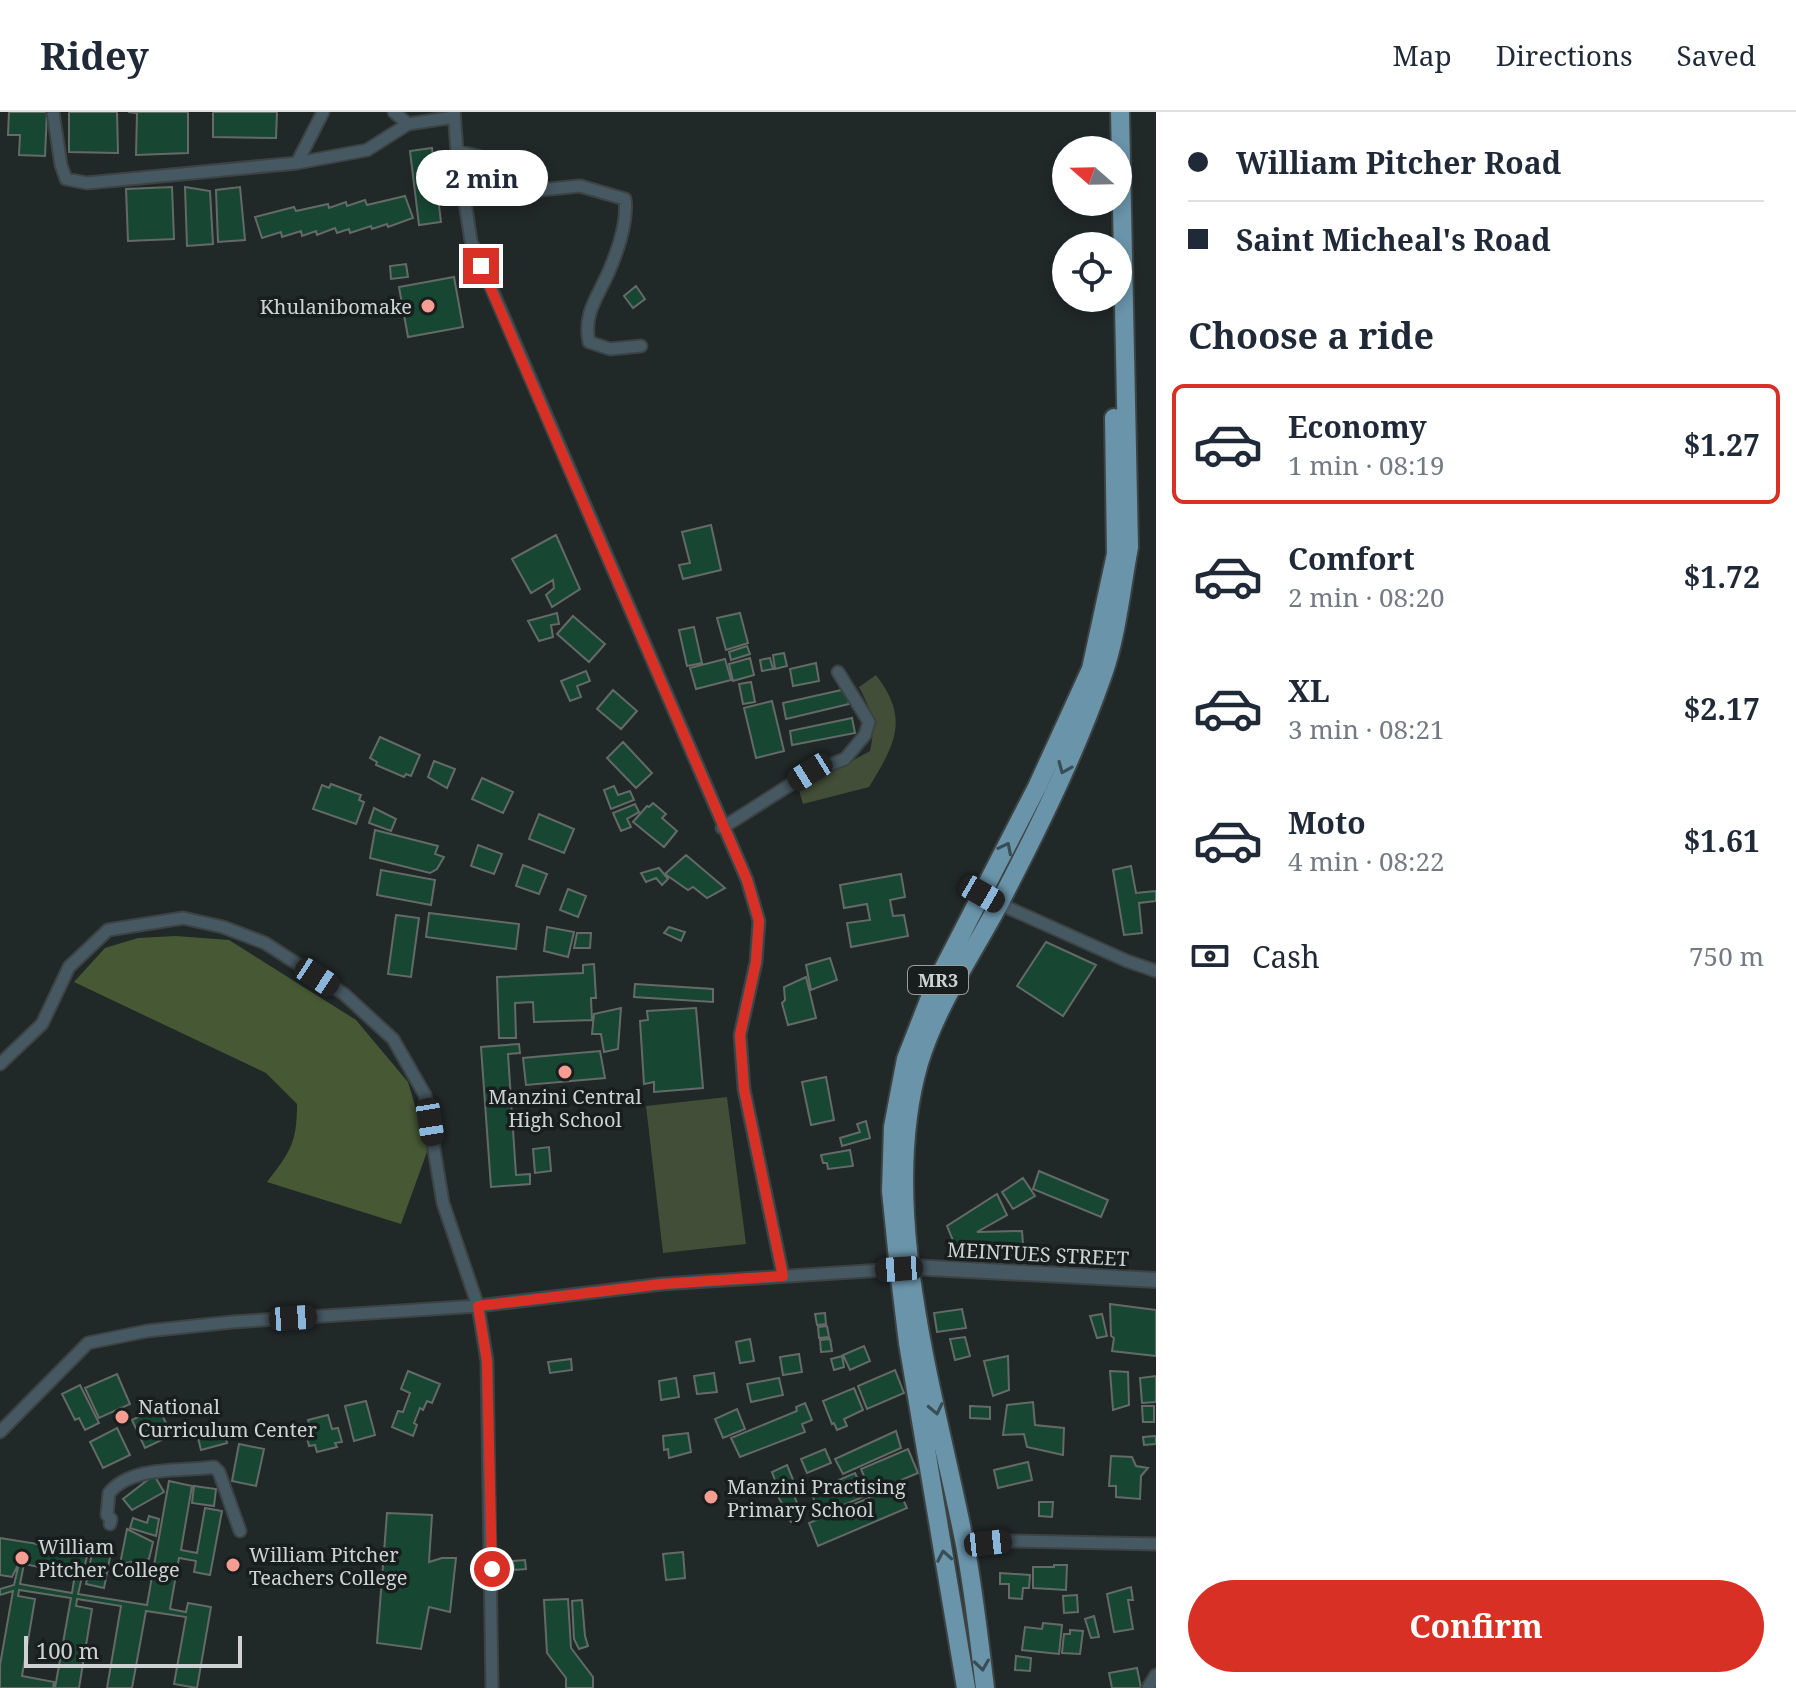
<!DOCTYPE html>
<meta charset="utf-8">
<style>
:root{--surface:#fff;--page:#f2f2f3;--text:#1f2937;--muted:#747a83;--line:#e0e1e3;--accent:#d93025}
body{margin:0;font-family:"Noto Serif",serif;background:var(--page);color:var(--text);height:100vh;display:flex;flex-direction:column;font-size:30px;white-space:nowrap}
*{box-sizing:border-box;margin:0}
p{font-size:26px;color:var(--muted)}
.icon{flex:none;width:44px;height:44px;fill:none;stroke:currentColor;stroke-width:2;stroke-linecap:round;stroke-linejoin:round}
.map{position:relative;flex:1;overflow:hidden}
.sheet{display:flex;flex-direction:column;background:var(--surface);width:640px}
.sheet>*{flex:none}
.guide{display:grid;align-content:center;height:176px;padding:0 32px;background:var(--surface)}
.needle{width:52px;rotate:290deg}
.buttons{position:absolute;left:1052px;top:24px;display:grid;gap:16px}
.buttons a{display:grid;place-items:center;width:80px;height:80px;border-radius:50%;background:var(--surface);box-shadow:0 4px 12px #0003;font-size:40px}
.scale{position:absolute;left:24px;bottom:20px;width:218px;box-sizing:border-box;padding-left:8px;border:4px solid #ced2d2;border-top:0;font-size:22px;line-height:28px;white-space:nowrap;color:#ced2d2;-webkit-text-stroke:6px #181e1e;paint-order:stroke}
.end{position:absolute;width:36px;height:36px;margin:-18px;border:10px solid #d93025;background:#fff;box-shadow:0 0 0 4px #fff}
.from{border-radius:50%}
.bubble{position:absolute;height:56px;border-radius:28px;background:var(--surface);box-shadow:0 4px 12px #0003;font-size:26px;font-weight:700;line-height:56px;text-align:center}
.car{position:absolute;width:24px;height:48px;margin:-24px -12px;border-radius:10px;box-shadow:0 0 6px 2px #0007;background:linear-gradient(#222 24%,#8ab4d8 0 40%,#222 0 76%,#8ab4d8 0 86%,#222 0)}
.guide b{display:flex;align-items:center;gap:28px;height:76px;font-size:30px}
.guide b+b{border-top:2px solid var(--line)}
.guide i{width:20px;height:20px;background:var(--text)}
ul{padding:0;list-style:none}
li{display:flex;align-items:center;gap:24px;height:120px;margin:0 16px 12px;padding:0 16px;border:4px solid transparent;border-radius:12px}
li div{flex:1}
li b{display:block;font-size:30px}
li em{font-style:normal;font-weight:700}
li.on{border-color:var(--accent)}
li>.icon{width:72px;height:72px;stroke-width:1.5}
h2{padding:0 32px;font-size:36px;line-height:96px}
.pay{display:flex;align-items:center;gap:20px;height:88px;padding:0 32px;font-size:30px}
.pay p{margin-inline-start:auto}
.cta{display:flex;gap:16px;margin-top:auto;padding:16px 32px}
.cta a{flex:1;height:92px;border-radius:48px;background:var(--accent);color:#fff;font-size:32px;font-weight:700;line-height:92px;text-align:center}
header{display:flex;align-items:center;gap:48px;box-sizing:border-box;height:112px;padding:0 40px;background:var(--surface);border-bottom:2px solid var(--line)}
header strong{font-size:38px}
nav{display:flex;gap:44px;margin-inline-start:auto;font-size:28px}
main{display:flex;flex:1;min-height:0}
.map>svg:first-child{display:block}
.green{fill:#424e37}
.forest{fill:#465934}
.building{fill:#174633;stroke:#646a67;stroke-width:2;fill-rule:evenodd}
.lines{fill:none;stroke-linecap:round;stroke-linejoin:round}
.minor-casing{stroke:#3d4343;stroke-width:15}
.tertiary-casing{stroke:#3d4343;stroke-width:18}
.trunk-casing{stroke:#3d4343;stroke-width:22}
.minor{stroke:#465862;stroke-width:11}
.tertiary{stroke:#465862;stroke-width:14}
.trunk{stroke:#6a94aa;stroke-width:18}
.oneway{stroke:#394d56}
.route{stroke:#d93025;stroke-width:10}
.poi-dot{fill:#f59d90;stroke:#181e1e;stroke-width:3}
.labels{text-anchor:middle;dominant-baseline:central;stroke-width:7;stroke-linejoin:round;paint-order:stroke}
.shield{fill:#181e1e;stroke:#979c9c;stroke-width:2}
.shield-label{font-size:18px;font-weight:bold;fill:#ced2d2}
.poi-label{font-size:20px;fill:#ced2d2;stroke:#181e1e;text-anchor:start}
.street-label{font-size:20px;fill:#ced2d2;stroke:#181e1e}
</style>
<header>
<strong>Ridey</strong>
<nav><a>Map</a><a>Directions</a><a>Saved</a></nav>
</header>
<main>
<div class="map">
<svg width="1156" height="1576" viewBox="0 0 1156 1576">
<rect width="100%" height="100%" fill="#212828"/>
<path class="green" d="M876,563C910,607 895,632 869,675L803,692L799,678L870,639C876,611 872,600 859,575Z
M727,985L746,1132L663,1141L646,994Z"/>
<path class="forest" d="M176,824L229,828L356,908L408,970L428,1037L401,1112L267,1070C290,1040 297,1031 297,992L266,961L74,870L105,836L138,826Z"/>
<path class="building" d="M9,0H47L45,44L19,43L20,23H8Z
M69,0H117L118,41L69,40Z
M128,0H188V41L136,43L137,1Z
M213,0H277L276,26L213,25Z
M432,36L441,110L419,113L410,39Z
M172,75L174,127L128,129L126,77Z
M185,75L210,79L213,132L187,134Z
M240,75L245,128L218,130L216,78Z
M405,84L413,106L388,115L387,112L372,117L371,114L350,121L349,117L337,121L335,116L317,123L316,119L302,124L301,119L282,125L281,120L262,126L255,105L294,95L296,99L328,92L329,96L346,90L347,94L365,88L367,93Z
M406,152L408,165L391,167L390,154Z
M454,165L463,215L408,225L399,175Z
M636,174L645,187L633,196L624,184Z
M711,413L721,458L683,467L679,453L690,451L682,420Z
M556,423L580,477L552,495L546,483L554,476L553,468L531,481L512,447Z
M557,501L559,512L551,513L553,525L539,529L528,509Z
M740,501L748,531L726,538L717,506Z
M573,504L605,532L589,550L557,522Z
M694,515L702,551L687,554L679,518Z
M747,534L750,542L731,548L729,540Z
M784,541L787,554L775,557L773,543Z
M750,546L754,563L733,569L729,552Z
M770,546L773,557L762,559L760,548Z
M725,547L731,568L696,577L690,556Z
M816,551L819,569L793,574L790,557Z
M586,559L590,569L577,574L581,585L570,589L561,569Z
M751,570L755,590L743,592L739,572Z
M846,577L849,592L786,607L783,591Z
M613,578L637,599L621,617L597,597Z
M772,589L784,639L756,646L744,596Z
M852,606L855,621L792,633L790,619Z
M380,625L420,643L411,664L406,662L404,665L376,653L377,650L370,646Z
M623,630L652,661L636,676L607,646Z
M434,649L455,657L447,676L428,665Z
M482,666L513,680L503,701L472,687Z
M331,672L361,683L359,688L364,690L356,712L313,697L322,673L329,676Z
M614,674L618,683L630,679L634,688L611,697L604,678Z
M653,691L666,702L662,706L677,719L664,735L633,710L647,694L649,695Z
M635,692L639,700L627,707L631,715L621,719L613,701Z
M374,696L396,707L391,719L369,711Z
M539,702L574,717L564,741L529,727Z
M375,718L438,734L435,742L444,745L437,757L430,761L370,746Z
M478,733L502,742L494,762L471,754Z
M686,743L725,776L707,786L693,775L688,778L665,762Z
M523,753L547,762L539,782L516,774Z
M1131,754L1136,781L1156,779V789L1139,791L1142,821L1124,823L1113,758Z
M659,756L668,767L662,773L656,766L646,770L641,761Z
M381,758L435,768L431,793L377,783Z
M901,762L905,785L890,788L893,804L904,803L908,824L851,835L847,811L870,808L867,792L844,796L840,773Z
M568,777L586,784L578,805L560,798Z
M429,801L519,812L516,837L426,825Z
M396,803L419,806L411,865L388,862Z
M547,815L574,820L568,845L544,839Z
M669,815L685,820L681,829L664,821Z
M577,821H591L590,836H574Z
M1046,830L1096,853L1063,904L1017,874Z
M830,846L837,868L811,878L806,853Z
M594,852L596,886H591L592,908L534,910L533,890L515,891L516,926H499L497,865L583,861V853Z
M806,865L816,906L788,913L782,891L785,888L784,875Z
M635,872L713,877V890L634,885Z
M621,896L618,937L604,940L601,922H592L594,902Z
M696,896L703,976L654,980V970L644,972L640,909L648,908L647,899Z
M519,932L520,941L508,942L516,1063L530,1062V1072L491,1075L481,935Z
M600,939L605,966L526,973L523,946Z
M826,965L834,1008L811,1013L802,970Z
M866,1009L870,1026L842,1034L840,1026L860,1020L857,1012Z
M549,1035L551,1059L535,1061L533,1037Z
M850,1038L853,1054L828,1057L827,1051H823L821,1043Z
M1039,1059L1108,1088L1101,1105L1033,1077Z
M1023,1066L1035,1084L1013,1097L1002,1080Z
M997,1082L1007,1103L977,1120L1022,1119L1024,1145L958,1141L947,1114Z
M1110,1192L1156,1198V1244L1112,1239L1114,1226L1111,1224Z
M962,1197L966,1216L937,1220L934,1201Z
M825,1201L826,1212L817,1213L815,1202Z
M1102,1202L1107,1224L1097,1226L1090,1204Z
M827,1214L829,1225L819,1226L818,1215Z
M965,1225L970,1244L955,1248L950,1227Z
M750,1227L754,1249L740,1251L736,1230Z
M830,1227L832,1239L821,1240L820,1228Z
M864,1234L870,1249L850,1258L843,1243Z
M799,1242L802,1260L783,1263L780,1245Z
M842,1244L844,1255L834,1258L831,1247Z
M1008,1244L1009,1278L993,1284L984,1249Z
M571,1247L572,1258L550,1261L548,1250Z
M895,1258L904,1281L867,1297L858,1274Z
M408,1259L440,1272L432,1291L427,1289L423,1298L420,1296L414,1311L417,1313L413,1324L392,1315L398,1299L403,1300L410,1281L401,1277Z
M1110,1259L1128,1260L1129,1293L1113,1298Z
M714,1261L717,1280L697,1282L694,1264Z
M117,1262L130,1292L99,1306L85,1276Z
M1156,1264V1290L1142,1291L1140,1266Z
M676,1266L679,1285L661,1288L659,1269Z
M779,1266L783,1283L751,1290L747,1272Z
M80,1273L99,1311L85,1318L79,1306L75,1308L62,1282Z
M854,1276L863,1298L844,1307L847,1314L837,1318L834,1311L832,1312L823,1289Z
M366,1289L375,1323L354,1329L345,1294Z
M1033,1290L1035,1313L1064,1316L1063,1343L1027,1335L1024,1322L1003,1323L1007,1293Z
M805,1291L812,1308L802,1312L805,1320L740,1345L731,1326L797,1299L796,1295Z
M970,1294L990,1295V1307L970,1306Z
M1142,1294H1154V1310H1143Z
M158,1295L172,1323L145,1336L132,1308Z
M737,1297L745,1317L723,1326L715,1307Z
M328,1303L332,1317L338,1316L342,1330L335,1331L337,1335L317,1340L315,1333L309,1334L306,1322L312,1321L308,1308Z
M223,1315L227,1331L201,1338L197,1322Z
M117,1316L130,1343L103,1356L90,1330Z
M896,1319L901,1336L843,1362L835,1347Z
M688,1321L691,1340L669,1346L668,1337L664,1338L663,1324Z
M1156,1324V1332L1144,1333L1143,1325Z
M239,1332L264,1337L256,1374L232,1369Z
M825,1337L831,1351L807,1361L801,1347Z
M908,1337L918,1361L871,1381L861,1357Z
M1111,1344L1132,1345L1136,1354L1148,1356L1141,1364L1140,1387L1116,1385V1374H1109Z
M1028,1350L1032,1368L998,1376L994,1358Z
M787,1353L796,1375L780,1382L772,1360Z
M855,1361L865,1384L820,1403L811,1380Z
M154,1363L164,1380L132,1398L123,1387Z
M169,1369L192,1374L181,1438L197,1441L205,1396L222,1399L210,1463L194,1460L196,1449L179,1446L170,1497L186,1500L188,1491L211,1495L197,1576L174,1572L186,1505L146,1499L132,1576H107L121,1494L77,1487L76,1494L92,1497L79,1576H55L71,1486L19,1478L18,1484L35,1487L22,1564L54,1570L53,1576H0V1553L13,1479L0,1483V1477L14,1473L19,1451L12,1465L0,1463V1426L88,1440L78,1482L147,1493ZM24,1452L75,1462L72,1481L20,1472Z
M194,1374L216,1377L214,1394L192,1391Z
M897,1374L907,1396L818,1434L809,1411Z
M792,1377L802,1406L791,1410L778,1384Z
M1039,1390H1053L1052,1405L1039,1404Z
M387,1401L432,1403L429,1450L442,1446H456L450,1500L429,1495L421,1537L377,1531Z
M149,1404L159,1407L156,1424L130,1416L133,1406L147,1411Z
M127,1417L153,1430L149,1447L120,1452Z
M94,1431L112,1435L104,1476L86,1472Z
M683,1440L685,1466L666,1468L663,1442Z
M525,1448L526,1457L514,1458L513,1449Z
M1054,1453H1067L1066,1478L1033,1476V1455H1054Z
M1000,1461L1030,1463L1029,1476H1023L1022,1487L1009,1486V1472H1000Z
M1131,1475L1133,1488H1128L1133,1517L1114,1520L1107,1482Z
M1077,1483L1078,1500L1064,1501L1063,1484Z
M568,1487L571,1536L593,1565V1576H566V1566L547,1541L544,1488Z
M582,1488L585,1524L588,1534L579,1537L574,1527L572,1489Z
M1094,1504L1099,1525L1091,1526L1085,1507Z
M1043,1511L1062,1513L1059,1542L1022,1538L1025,1515L1042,1517Z
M1070,1518L1083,1519L1080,1542L1062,1541L1064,1522H1070Z
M1016,1544L1031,1546L1030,1559L1015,1558Z
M1137,1556L1141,1576H1112L1109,1561Z"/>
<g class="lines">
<g class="minor-casing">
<path id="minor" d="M53,0L61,53L66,67L87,71L297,51L367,38L408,12L454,5
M394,0L408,12
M454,0L457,39L471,129L747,768L759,809L756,850L740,923L744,977L783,1164
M457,39L489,47L512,73L529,79L580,74L625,87C628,110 618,138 609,159C598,185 583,201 589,230L610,237L641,234
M297,51L323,0
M722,716L810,660L845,647L865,623L869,610L838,560
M995,790L1127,849L1156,859
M0,952L42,912L69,855L108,818L183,806L223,815L265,831L344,882L393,927L425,983L443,1091L478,1194L487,1249L492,1576
M0,1320L88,1231L147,1219L232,1210L478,1194L662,1172L899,1157
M110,1412L111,1407L107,1403L109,1381C132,1353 181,1360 214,1355L219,1360L240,1419
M965,1434L1011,1429L1156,1432
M1148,1576L1156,1563"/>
</g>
<g class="tertiary-casing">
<path id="tertiary" d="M901,1157L911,1155L1156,1168"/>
</g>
<g class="trunk-casing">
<path id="trunk" d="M966,1576L908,1231L899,1157L891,1079L893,1015L906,947L935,873L1037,675L1091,557L1116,442L1114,306
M985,1576C979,1528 974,1480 965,1433C936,1285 876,1099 919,951C937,892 972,843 1000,790C1038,717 1075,642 1102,565C1117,524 1121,477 1129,435L1120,0"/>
</g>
<use href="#minor" class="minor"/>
<use href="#tertiary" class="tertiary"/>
<use href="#trunk" class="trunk"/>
</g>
<defs><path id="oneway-chevron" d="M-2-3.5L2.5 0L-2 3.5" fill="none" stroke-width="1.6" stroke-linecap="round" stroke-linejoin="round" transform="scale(2)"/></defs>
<g class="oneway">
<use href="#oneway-chevron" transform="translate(1064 656) rotate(113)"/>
<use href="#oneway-chevron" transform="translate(1006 736) rotate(-63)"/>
<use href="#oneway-chevron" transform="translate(936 1297) rotate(78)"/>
<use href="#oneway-chevron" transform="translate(944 1444) rotate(-100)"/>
<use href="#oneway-chevron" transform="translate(982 1553) rotate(82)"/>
</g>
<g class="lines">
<path class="route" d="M481,154L747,768L759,809L756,850L740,923L744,977L783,1164L662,1172L478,1194L487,1249L492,1457"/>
</g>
<g class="poi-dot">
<circle cx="428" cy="194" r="8"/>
<circle cx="565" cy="960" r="8"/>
<circle cx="122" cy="1305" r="8"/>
<circle cx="711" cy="1385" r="8"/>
<circle cx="22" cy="1446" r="8"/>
<circle cx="233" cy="1453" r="8"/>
</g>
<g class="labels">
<rect class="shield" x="908" y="854" width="60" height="28" rx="6"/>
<g class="shield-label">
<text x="938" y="868">MR3</text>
</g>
<g class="poi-label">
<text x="412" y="194" text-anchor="end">Khulanibomake</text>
<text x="565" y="984" text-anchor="middle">Manzini Central<tspan x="565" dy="23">High School</tspan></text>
<text x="138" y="1294">National<tspan x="138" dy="23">Curriculum Center</tspan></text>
<text x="727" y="1374">Manzini Practising<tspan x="727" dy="23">Primary School</tspan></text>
<text x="38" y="1434">William<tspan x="38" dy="23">Pitcher College</tspan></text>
<text x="249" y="1442">William Pitcher<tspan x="249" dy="23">Teachers College</tspan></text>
</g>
<g class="street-label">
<text transform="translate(1038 1142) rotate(3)">MEINTUES STREET</text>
</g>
</g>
</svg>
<div class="buttons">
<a><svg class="needle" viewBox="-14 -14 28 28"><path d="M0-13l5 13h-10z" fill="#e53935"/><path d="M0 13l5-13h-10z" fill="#747a83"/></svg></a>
<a><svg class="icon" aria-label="locate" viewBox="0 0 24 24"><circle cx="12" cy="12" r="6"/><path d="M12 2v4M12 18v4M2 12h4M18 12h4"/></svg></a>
</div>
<div class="scale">100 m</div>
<i class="end from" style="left:492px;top:1457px"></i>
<i class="end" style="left:481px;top:154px"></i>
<div class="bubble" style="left:416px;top:38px;width:132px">2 min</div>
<i class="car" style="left:810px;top:660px;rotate:238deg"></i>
<i class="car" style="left:982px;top:782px;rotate:120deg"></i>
<i class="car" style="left:317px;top:865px;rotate:123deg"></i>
<i class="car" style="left:430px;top:1010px;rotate:171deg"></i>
<i class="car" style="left:899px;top:1157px;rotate:266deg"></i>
<i class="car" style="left:293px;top:1206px;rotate:86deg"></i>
<i class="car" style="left:988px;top:1431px;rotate:84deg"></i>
</div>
<section class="sheet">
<div class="guide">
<b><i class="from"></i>William Pitcher Road</b>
<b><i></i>Saint Micheal's Road</b>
</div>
<h2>Choose a ride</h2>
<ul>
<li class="on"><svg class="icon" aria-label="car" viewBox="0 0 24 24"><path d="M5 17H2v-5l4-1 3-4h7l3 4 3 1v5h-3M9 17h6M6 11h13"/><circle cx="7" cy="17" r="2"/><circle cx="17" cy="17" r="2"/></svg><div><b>Economy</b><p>1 min · 08:19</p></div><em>$1.27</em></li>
<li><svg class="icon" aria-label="car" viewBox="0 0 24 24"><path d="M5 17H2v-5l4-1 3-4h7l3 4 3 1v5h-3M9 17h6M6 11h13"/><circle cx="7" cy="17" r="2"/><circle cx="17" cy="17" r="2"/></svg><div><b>Comfort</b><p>2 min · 08:20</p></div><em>$1.72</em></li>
<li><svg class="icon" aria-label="car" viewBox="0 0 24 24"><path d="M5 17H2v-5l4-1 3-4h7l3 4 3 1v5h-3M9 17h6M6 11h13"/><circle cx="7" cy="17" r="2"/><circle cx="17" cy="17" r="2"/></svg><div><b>XL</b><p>3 min · 08:21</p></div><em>$2.17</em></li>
<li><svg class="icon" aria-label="car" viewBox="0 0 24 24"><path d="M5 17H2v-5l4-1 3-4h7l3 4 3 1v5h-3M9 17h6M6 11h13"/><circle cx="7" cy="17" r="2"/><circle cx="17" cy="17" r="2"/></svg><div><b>Moto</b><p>4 min · 08:22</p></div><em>$1.61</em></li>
</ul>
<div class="pay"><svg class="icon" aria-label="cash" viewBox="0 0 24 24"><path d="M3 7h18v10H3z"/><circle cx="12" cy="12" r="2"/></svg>Cash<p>750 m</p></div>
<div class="cta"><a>Confirm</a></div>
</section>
</main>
